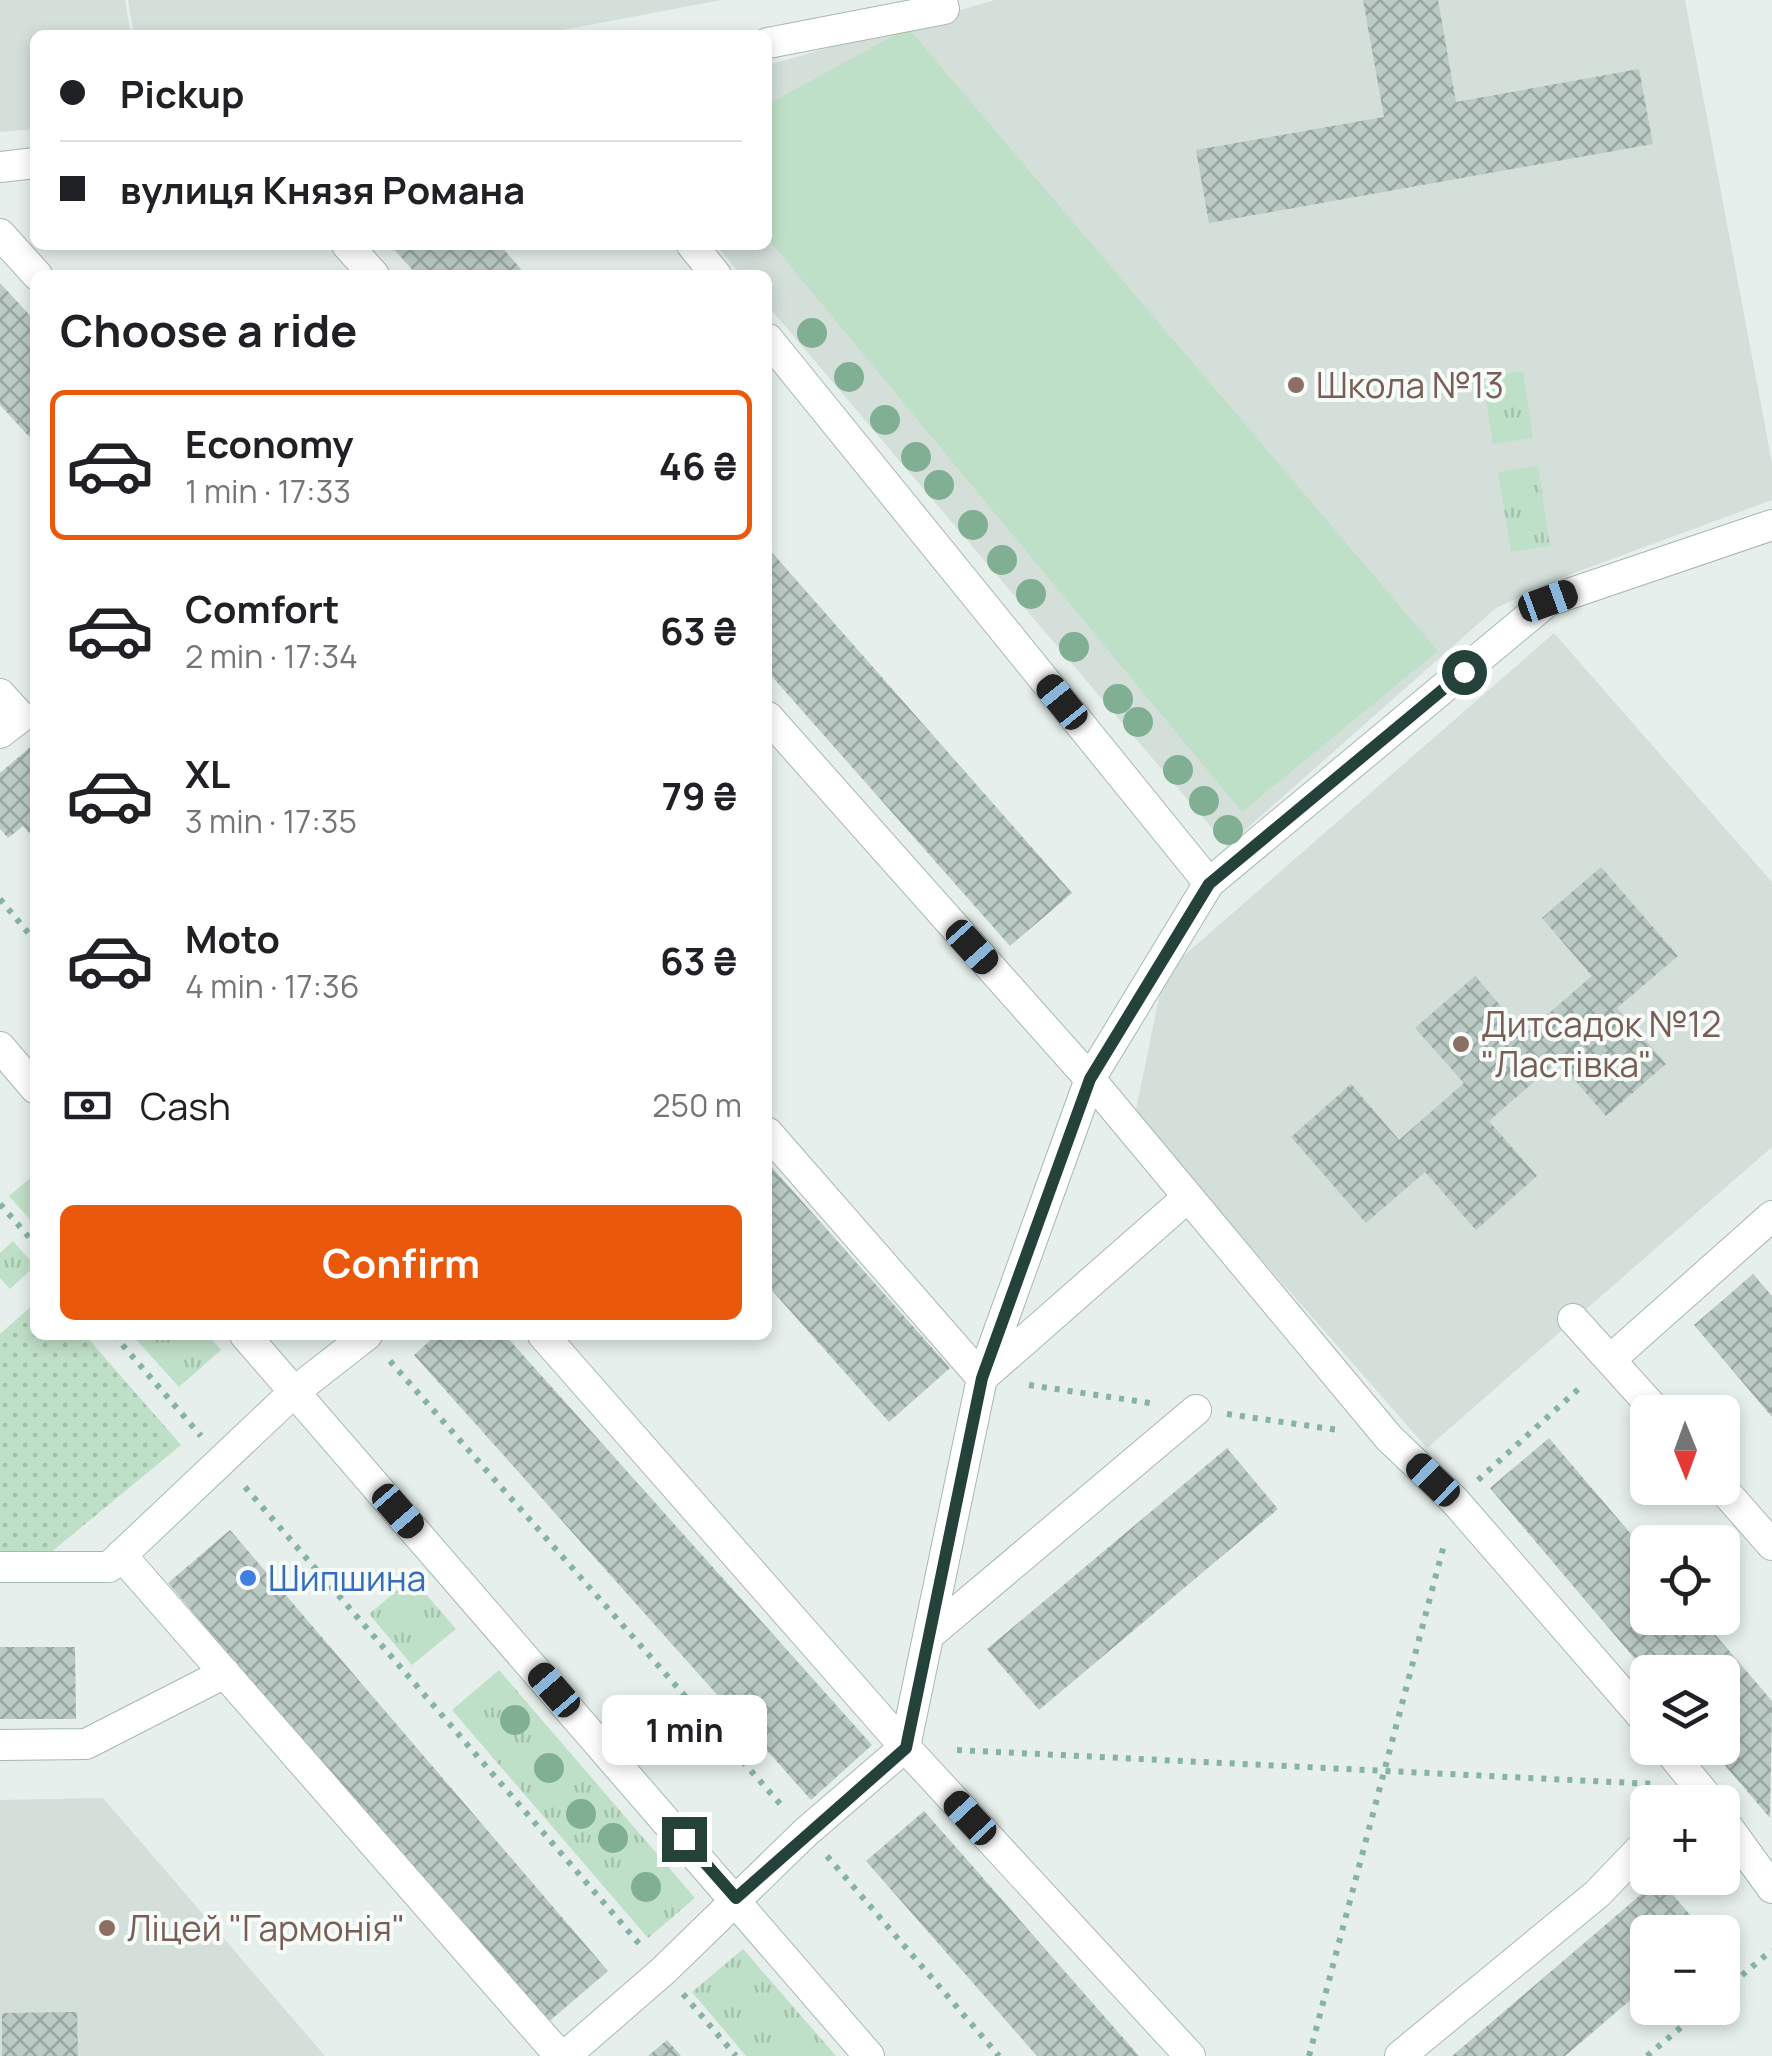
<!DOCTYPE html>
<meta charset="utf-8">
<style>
:root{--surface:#fff;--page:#f2f2f2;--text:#202124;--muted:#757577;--line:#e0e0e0;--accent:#ea580c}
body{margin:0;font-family:Manrope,sans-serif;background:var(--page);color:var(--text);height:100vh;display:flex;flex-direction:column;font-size:38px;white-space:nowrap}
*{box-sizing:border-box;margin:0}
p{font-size:32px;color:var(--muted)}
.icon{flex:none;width:55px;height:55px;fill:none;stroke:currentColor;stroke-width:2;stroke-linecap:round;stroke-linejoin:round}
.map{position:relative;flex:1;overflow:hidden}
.panel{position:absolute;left:30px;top:270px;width:742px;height:1070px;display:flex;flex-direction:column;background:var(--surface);border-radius:15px;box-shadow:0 5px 15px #0003}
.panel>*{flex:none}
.hud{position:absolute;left:30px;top:30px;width:742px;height:220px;border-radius:15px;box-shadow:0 5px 15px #0003;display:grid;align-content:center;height:220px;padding:0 30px;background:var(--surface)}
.needle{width:65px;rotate:179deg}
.tools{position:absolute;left:1630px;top:1395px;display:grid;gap:20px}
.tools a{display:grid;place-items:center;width:110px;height:110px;border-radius:15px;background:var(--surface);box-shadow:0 5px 15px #0003;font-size:50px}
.end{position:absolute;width:45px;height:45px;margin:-22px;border:12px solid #24423a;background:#fff;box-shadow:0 0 0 5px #fff}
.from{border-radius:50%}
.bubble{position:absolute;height:70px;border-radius:15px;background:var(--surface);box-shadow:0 5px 15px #0003;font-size:32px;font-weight:700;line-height:70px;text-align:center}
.car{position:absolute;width:30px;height:60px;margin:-30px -15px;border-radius:12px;box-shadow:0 0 8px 2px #0007;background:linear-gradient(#222 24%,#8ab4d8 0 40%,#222 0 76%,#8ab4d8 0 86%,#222 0)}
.hud b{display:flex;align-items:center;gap:35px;height:95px;font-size:38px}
.hud b+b{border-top:2px solid var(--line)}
.hud i{width:25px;height:25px;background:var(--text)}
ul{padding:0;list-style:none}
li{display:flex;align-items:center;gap:30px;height:150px;margin:0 20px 15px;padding:0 10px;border:5px solid transparent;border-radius:15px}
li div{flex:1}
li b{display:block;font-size:38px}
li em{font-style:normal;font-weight:700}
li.on{border-color:var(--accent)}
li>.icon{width:90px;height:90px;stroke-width:1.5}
h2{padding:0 30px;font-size:45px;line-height:120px}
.pay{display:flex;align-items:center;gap:25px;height:110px;padding:0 30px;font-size:38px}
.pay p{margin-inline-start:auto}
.action{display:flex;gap:20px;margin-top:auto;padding:20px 30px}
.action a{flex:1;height:115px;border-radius:15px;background:var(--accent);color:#fff;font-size:40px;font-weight:700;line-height:115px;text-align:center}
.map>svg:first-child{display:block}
.built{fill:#d4dfda}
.grass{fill:url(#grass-tufts)}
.park{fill:url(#park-dots)}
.pitch{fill:#bfe0c8}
.building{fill:url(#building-cross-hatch)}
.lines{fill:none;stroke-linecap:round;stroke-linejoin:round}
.minor-casing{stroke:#a8b8b2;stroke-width:32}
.path{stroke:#86b3a5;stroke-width:6;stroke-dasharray:5 8;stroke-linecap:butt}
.minor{stroke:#fff;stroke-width:30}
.tree{fill:#80af93}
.route{stroke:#24423a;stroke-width:12}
.education-dot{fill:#8d6e63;stroke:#f7fbf9;stroke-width:4}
.shop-dot{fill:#3f7fe0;stroke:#f7fbf9;stroke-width:4}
.labels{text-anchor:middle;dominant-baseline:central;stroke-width:8;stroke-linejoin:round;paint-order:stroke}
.education-label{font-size:35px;fill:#785e54;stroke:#f7fbf9;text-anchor:start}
.shop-label{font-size:35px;fill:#366cbe;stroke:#f7fbf9;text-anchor:start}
</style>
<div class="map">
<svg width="1772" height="2056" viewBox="0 0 1772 2056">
<defs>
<pattern id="grass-tufts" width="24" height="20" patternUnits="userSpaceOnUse" patternTransform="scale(2.5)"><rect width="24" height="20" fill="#bfe0c8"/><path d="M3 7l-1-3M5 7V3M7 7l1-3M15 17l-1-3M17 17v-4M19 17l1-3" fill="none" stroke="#a4c1ad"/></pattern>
<pattern id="park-dots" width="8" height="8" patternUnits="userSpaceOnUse" patternTransform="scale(2.5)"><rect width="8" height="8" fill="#bfe0c8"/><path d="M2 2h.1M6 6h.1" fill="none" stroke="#a4c1ad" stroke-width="1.8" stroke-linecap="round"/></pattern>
<pattern id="building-cross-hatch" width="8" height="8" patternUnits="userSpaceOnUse" patternTransform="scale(2.5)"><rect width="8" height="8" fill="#bbcac4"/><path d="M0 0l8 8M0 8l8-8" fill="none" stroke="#98a6a0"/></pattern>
</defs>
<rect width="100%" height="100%" fill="#e6efeb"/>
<path class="built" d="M0,0H125L131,35H35V129L0,132Z
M128,0H721L537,35H134Z
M995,0H1685L1772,463V500L1566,576L1496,608L1227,846L768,306V275H741L716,245H768V65Z
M1554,633L1772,882V1147L1427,1448L1135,1115L1164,973Z
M103,1798L325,2056H0V1800Z"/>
<path class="grass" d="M1523,371L1533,438L1493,444L1482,377Z
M1538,466L1550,546L1511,552L1498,472Z
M35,1174V1225L9,1196Z
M13,1241L35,1266L10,1289L0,1278V1253Z
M132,1335H208L221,1350L179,1387Z
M412,1578L456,1629L412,1665L369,1614Z
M499,1670L695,1898L648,1938L452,1710Z
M743,1949L836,2056H746L692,1992Z"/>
<path class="park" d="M35,1303V1335H85L181,1445L50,1553H0V1334Z"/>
<path class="pitch" d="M908,28L1438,651L1242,812L768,239V104Z"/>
<path class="building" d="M1363,0H1438L1456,102L1639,69L1653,144L1209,223L1196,150L1384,117Z
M390,245H500L526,275H417Z
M0,283L35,321V443L0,405Z
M768,548L1072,893L1010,946L768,672Z
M35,743V839L23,826L8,838L0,829V773Z
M1601,867L1678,956L1617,1008L1666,1064L1606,1116L1558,1061L1489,1121L1537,1176L1476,1230L1425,1172L1366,1223L1291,1137L1351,1084L1399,1140L1464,1083L1415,1028L1475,976L1525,1034L1592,976L1542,918Z
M768,1163L950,1368L889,1422L768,1286Z
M1753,1274L1772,1296V1417L1694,1325Z
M436,1335H505L872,1745L811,1800L414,1355Z
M1549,1438L1648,1554V1618H1701L1772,1701L1770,1818L1710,1748H1722V1672H1646L1490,1488Z
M1227,1448L1278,1509L1039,1710L987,1649Z
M230,1530L608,1971L546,2024L168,1583Z
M0,1647H75L76,1719H0Z
M924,1811L969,1862L1139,2056H1037L866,1861Z
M1659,1879L1705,1932H1648V1985L1565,2056H1452Z
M77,2012L78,2056H2V2013Z
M667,2040L681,2056H648Z"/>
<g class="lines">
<g class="minor-casing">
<path id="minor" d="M768,43L944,9L942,0
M0,167L35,163
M0,234L37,275
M347,245L374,275
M692,245L716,275
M768,339L1209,883L1548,601L1772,525
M0,694L21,717L0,733
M1209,883L1090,1079L1389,1438L1455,1501L1648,1723
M0,1047L35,1088
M768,1133L982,1378
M1573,1319L1657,1412
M245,1335L869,2056
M543,1335L905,1747L1190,2056
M1610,1360L1772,1216
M984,1376L1188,1197
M1722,1488L1772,1545
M121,1555L560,2056
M0,1567H109L294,1392L367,1335
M929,1635L1196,1410
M0,1745L86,1744L225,1673
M1667,1748L1711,1802
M1722,1819L1772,1888
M565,2056L663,1971L806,1832L905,1747L982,1378L1090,1079L768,717
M1400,2056L1597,1894L1648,1841"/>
</g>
<path class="path" d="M0,899L35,941
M0,1204L35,1244
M114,1335L201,1436
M390,1361L782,1806
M1029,1385L1150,1403
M1227,1414L1338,1430
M1478,1480L1584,1384
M245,1487L642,1947
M957,1750L1653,1784
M827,1856L999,2056
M1722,1992L1772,1950
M683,1994L736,2056
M1309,2056L1445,1541
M1647,2056L1704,2008"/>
<use href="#minor" class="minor"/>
</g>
<g class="tree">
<circle cx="812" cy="333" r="15"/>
<circle cx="849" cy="377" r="15"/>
<circle cx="885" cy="420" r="15"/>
<circle cx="916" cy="457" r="15"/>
<circle cx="939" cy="485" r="15"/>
<circle cx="973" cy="525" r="15"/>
<circle cx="1002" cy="560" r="15"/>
<circle cx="1031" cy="594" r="15"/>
<circle cx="1074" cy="647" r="15"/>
<circle cx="1118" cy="699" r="15"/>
<circle cx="1138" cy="722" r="15"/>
<circle cx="1178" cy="770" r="15"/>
<circle cx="1204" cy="801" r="15"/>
<circle cx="1228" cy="830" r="15"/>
<circle cx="515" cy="1720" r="15"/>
<circle cx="549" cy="1768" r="15"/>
<circle cx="581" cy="1814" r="15"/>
<circle cx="613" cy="1838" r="15"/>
<circle cx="646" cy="1887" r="15"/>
</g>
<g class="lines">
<path class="route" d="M684,1839L736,1898L906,1748L982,1378L1090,1079L1209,884L1464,672"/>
</g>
<g class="education-dot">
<circle cx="1296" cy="385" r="10"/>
<circle cx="1461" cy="1044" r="10"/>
<circle cx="107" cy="1928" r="10"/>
</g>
<circle class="shop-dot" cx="248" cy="1578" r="10"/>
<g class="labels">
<g class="education-label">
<text x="1316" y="385">Школа №13</text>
<text x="1481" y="1024">Дитсадок №12<tspan x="1481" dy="40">"Ластівка"</tspan></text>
<text x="127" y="1928">Ліцей "Гармонія"</text>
</g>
<g class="shop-label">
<text x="268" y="1578">Шипшина</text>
</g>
</g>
</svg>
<div class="tools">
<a><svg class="needle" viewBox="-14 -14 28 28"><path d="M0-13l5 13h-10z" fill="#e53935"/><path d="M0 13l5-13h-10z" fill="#757577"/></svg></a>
<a><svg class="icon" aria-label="locate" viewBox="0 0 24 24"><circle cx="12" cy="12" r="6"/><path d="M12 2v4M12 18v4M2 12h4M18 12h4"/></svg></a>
<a><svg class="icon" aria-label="layers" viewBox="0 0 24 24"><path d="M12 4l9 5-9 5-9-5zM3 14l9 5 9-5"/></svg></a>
<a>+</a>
<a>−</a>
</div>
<i class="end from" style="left:1464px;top:672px"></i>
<i class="end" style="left:684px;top:1839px"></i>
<div class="bubble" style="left:602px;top:1695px;width:165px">1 min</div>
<i class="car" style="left:1548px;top:601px;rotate:70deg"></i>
<i class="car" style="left:1062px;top:702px;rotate:321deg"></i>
<i class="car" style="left:972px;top:947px;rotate:138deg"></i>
<i class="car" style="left:1433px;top:1480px;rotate:314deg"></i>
<i class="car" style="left:398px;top:1511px;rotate:139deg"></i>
<i class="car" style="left:554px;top:1690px;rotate:319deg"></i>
<i class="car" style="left:970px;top:1818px;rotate:317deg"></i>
<div class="hud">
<b><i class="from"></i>Pickup</b>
<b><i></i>вулиця Князя Романа</b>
</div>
<section class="panel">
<h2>Choose a ride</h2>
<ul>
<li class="on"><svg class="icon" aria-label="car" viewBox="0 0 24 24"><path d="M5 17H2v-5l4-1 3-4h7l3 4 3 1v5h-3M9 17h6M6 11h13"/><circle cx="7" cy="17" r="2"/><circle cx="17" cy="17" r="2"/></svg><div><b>Economy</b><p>1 min · 17:33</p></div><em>46 ₴</em></li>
<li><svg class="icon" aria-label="car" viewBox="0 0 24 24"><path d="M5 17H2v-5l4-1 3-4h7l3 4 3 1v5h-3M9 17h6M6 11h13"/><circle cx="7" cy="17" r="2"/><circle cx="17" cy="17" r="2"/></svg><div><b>Comfort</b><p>2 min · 17:34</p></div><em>63 ₴</em></li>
<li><svg class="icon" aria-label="car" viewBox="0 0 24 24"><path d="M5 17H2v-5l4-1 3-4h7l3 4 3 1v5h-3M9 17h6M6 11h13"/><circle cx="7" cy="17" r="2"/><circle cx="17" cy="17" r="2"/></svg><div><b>XL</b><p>3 min · 17:35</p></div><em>79 ₴</em></li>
<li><svg class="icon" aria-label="car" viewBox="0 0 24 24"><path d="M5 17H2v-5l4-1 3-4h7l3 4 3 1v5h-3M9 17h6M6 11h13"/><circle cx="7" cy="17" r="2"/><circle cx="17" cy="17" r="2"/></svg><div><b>Moto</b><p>4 min · 17:36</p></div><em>63 ₴</em></li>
</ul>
<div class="pay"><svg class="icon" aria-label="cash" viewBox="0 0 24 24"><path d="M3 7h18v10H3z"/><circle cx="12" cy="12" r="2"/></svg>Cash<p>250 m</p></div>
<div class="action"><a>Confirm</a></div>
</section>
</div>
